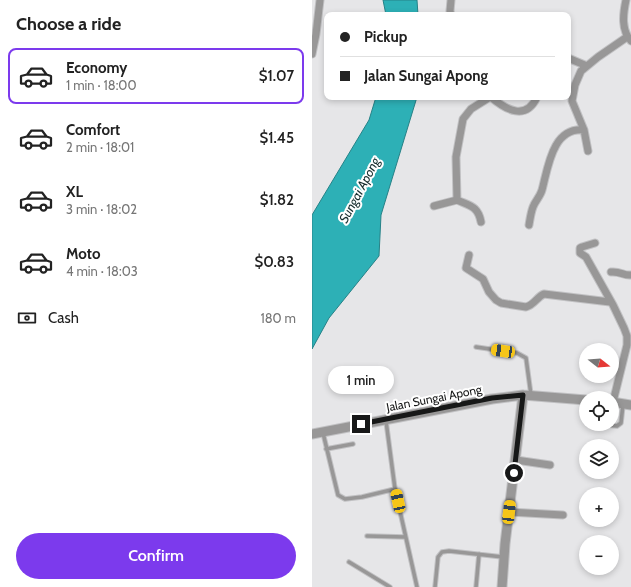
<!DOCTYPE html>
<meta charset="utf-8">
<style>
:root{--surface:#fff;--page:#f2f2f2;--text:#222;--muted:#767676;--line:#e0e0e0;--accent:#7c3aed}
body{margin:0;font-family:Cabin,sans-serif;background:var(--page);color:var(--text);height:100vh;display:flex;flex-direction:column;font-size:15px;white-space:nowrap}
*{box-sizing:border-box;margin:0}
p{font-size:13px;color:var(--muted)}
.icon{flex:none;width:22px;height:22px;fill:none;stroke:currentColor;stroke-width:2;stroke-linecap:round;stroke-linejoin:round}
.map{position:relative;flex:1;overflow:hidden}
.side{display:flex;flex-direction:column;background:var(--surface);width:312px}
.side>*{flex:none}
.banner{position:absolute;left:12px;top:12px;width:247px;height:88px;border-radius:8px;box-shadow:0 2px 6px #0003;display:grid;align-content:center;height:88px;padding:0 16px;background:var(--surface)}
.needle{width:26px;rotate:107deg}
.controls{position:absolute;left:267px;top:343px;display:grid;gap:8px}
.controls a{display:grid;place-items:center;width:40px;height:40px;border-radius:50%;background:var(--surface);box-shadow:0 2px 6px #0003;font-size:20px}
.end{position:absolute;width:18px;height:18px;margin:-9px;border:5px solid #171818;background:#fff;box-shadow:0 0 0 2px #fff}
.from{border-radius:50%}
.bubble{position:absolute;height:28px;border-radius:14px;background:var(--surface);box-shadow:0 2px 6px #0003;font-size:13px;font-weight:600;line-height:28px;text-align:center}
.car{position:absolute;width:12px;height:24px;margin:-12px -6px;border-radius:5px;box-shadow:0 0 3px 1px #0007;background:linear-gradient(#f5c518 24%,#345 0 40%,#f5c518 0 76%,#345 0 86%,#f5c518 0)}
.banner b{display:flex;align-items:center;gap:14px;height:38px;font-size:15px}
.banner b+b{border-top:1px solid var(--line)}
.banner i{width:10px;height:10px;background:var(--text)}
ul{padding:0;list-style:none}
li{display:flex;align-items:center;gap:12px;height:56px;margin:0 8px 6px;padding:0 8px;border:2px solid transparent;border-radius:8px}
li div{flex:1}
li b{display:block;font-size:15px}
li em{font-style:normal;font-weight:600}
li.on{border-color:var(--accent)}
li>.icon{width:36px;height:36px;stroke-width:1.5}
h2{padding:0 16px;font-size:18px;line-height:48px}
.pay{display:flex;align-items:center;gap:10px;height:44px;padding:0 16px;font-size:15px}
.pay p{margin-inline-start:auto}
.action{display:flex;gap:8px;margin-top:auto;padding:8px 16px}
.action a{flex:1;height:46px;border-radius:24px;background:var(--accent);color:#fff;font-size:16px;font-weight:600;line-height:46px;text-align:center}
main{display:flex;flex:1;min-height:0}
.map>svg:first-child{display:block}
.water{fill:#2db0b6;stroke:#268287}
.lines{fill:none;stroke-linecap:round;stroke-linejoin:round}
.service-casing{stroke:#c1c1c3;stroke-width:5.5}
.minor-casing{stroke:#c1c1c3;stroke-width:9}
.tertiary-casing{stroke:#c1c1c3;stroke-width:11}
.service{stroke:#989797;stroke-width:3.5}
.minor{stroke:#989797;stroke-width:7}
.tertiary{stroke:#989797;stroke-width:9}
.route{stroke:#171818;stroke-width:5}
.labels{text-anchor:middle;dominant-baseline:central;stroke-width:4;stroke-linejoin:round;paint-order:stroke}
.street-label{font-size:12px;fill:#171818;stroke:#fff}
.water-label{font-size:13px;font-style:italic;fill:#182e2f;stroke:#fff}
</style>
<main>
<section class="side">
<h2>Choose a ride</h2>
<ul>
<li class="on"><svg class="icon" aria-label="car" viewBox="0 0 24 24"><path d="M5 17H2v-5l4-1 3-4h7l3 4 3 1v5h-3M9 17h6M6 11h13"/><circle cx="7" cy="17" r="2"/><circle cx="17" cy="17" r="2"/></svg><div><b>Economy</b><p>1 min · 18:00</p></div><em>$1.07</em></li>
<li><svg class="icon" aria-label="car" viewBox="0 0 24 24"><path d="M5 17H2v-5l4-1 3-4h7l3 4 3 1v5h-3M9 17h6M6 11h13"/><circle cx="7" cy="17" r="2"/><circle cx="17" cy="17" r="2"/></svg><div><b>Comfort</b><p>2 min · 18:01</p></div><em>$1.45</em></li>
<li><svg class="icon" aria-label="car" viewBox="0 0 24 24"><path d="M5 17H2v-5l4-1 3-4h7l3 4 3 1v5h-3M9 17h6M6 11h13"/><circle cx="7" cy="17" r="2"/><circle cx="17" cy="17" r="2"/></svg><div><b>XL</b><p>3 min · 18:02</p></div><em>$1.82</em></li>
<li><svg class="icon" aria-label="car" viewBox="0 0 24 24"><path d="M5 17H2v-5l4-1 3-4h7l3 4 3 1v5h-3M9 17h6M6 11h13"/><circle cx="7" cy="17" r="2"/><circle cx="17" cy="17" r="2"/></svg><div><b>Moto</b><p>4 min · 18:03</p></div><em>$0.83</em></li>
</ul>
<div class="pay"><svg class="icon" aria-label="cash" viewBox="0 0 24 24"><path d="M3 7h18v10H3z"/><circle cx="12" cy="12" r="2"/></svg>Cash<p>180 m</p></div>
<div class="action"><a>Confirm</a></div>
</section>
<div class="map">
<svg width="319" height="587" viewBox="0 0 319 587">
<rect width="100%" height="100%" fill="#e6e6e8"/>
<path class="water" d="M71,0H105L106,15H74Z
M64,97H105L69,215L67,256L17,318L0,349V215L57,120Z"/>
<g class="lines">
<g class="service-casing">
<path id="service" d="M164,347L205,353L214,358L219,395
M74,421L83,489L105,587
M283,424L305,426L309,423L311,405
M11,433L26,495L33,499L50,497L83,489
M14,449L41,444
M55,536L93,537
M37,562L78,587
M123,587L126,557L130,552L137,551L191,557
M164,587L167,554"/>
</g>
<g class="minor-casing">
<path id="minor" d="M139,0L138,11L139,15
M314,0C311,14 309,30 319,41
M0,54L4,34L8,0
M256,58L275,66
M179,97C194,110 214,121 225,97
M276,151L272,130L260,101L263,85L269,71L286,57L315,37
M145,200L144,157L151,119L159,109L178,97
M122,206L145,200C158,206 166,206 169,222
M217,225C218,219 219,212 221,207C223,201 228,197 230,190C236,168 240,127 272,130
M283,243L270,247L268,248V253L274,257L301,305L312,328L315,336V345L301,402
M157,255L154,268L171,279L177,292L184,300L189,303L214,307C222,305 225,297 232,294L298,302
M299,272C309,271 311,276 319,275
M204,460L238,465
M197,512L251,515"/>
</g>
<g class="tertiary-casing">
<path id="tertiary" d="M300,402L319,405
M0,434L180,399L211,395L274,400
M190,587L193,544L211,395"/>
</g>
<use href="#service" class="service"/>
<use href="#minor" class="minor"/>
<use href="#tertiary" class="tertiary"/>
</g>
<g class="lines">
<path class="route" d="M49,424L180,398L211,395L202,473"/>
</g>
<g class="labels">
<g class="street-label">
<text transform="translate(122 398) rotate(-11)">Jalan Sungai Apong</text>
</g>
<g class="water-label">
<text transform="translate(47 190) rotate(-62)">Sungai Apong</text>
</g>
</g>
</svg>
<div class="controls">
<a><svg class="needle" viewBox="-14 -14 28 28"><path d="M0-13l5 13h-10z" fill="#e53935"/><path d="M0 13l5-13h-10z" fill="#767676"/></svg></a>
<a><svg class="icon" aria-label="locate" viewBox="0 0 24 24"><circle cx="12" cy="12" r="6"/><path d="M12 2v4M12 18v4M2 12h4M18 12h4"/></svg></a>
<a><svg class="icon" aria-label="layers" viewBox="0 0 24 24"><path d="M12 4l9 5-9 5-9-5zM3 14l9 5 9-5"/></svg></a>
<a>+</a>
<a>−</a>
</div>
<i class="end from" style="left:202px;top:473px"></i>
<i class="end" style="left:49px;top:424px"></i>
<div class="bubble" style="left:16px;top:366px;width:66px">1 min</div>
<i class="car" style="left:191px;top:351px;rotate:278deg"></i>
<i class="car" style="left:86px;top:501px;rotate:348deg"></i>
<i class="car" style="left:197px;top:512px;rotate:7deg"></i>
<div class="banner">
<b><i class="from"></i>Pickup</b>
<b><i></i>Jalan Sungai Apong</b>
</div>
</div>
</main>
